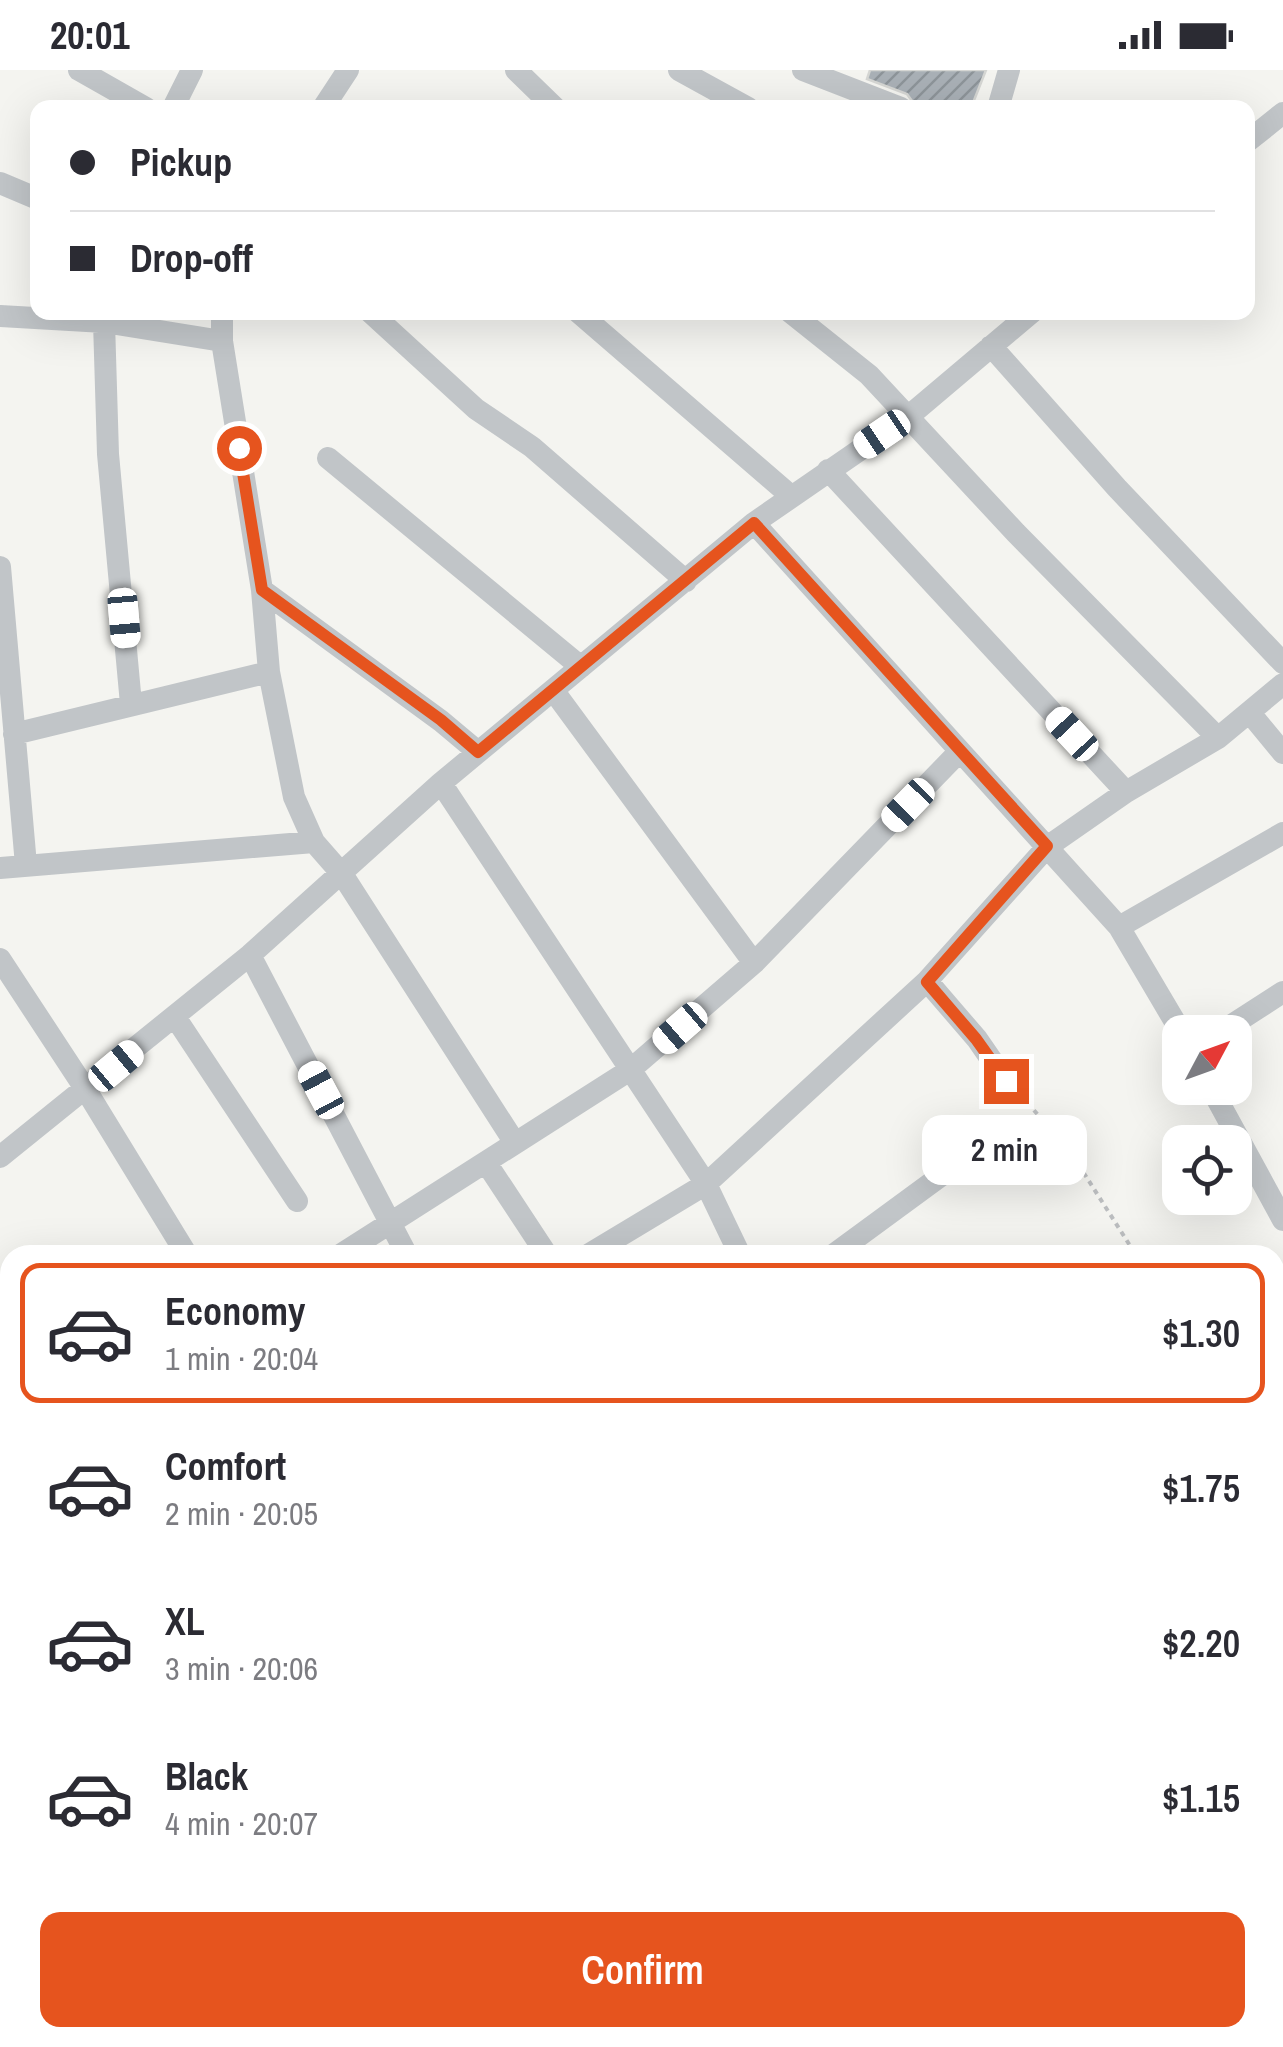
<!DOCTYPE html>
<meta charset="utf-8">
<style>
:root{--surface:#fff;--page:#f2f2f3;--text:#2b2b33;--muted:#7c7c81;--line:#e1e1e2;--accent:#e6541e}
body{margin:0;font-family:"Archivo Narrow",sans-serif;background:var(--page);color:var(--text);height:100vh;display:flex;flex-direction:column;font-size:38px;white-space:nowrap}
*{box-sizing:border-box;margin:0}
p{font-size:32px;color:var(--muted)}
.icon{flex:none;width:55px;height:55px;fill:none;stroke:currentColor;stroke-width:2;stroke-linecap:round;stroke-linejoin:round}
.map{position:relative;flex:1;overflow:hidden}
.panel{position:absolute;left:0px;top:1175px;width:1285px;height:802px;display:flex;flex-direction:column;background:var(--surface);border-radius:30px 30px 0 0;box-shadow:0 10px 40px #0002}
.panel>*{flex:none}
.banner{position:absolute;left:30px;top:30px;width:1225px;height:220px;border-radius:20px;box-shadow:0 10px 40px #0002;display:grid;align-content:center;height:220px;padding:0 40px;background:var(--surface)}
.needle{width:65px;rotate:49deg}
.fabs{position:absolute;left:1162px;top:945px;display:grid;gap:20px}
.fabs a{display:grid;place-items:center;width:90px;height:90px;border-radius:20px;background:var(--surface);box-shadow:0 10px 40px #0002;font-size:50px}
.end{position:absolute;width:45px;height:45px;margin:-22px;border:12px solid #e6541e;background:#fff;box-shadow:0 0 0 5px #fff}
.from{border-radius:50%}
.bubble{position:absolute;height:70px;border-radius:20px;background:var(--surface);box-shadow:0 10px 40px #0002;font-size:32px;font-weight:600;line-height:70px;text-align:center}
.car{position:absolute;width:30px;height:60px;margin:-30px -15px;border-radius:12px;box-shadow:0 0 8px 2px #0007;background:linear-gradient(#fff 24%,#345 0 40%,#fff 0 76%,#345 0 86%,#fff 0)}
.banner b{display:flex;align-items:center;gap:35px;height:95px;font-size:38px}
.banner b+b{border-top:2px solid var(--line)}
.banner i{width:25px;height:25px;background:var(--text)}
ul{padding:18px 0 0;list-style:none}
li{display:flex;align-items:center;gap:30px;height:140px;margin:0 20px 15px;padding:0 20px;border:5px solid transparent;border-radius:20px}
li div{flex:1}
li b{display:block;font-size:38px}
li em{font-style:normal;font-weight:600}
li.current{border-color:var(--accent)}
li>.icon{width:90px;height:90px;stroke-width:1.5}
.action{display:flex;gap:20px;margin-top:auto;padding:20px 40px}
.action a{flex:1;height:115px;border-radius:20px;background:var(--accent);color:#fff;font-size:40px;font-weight:600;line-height:115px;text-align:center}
.status{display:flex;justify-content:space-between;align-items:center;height:70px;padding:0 50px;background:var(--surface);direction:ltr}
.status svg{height:28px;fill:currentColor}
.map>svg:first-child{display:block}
.building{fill:url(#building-hatch);stroke:#d5d6d3;stroke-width:2.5}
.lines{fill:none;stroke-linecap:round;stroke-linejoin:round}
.path{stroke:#bbbdbf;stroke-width:4;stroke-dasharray:5 5;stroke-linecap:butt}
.minor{stroke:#c1c5c8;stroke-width:22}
.route{stroke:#e6541e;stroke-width:12}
</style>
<div class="status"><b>20:01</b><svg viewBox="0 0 49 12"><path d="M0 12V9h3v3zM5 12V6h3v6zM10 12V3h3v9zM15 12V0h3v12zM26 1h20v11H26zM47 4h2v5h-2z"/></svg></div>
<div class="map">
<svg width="1283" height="1977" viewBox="0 0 1283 1977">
<defs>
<pattern id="building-hatch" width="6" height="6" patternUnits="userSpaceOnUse" patternTransform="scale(2.5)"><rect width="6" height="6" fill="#a9b0b6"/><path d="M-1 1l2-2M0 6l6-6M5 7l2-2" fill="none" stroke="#8d9499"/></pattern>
</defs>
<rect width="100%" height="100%" fill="#f4f4f0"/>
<path class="building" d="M870,0H986L971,38H917L907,24L867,9Z"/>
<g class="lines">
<path class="path" d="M1021,1025L1073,1086L1136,1185"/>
<path class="minor" d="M79,0L146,38
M516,0L555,38
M679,0L748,38
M803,0L901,38
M173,38L192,0
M323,38L348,0
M998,38L1009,0
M1248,71L1283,43
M0,113L38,129
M370,242L476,339L532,377L686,511
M578,242L791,426
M790,242L869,305L1016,463L1218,668
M0,246L104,252L222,271L262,520L269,602L294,727L314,772L342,804L515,1073
M104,252L108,384L131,634
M222,271V242
M991,276L1117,418L1283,593
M328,388L581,597
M828,400L1126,722
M754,453L1119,857L1181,962
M0,497L26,795
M262,520L441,651L478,682
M553,620L754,893
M1250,643L1283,683
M14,664L269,602
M441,713L706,1114L740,1185
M0,798L314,772
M1119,857L1283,763
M250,885L407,1185
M0,889L86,1020L187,1185
M927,911L977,969L1006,1011
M175,947L297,1131
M1221,962L1283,922
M1211,1018L1283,1150
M0,1087L250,885L441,713L754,453L909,346L1032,242
M487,1094L547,1185
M340,1185L630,1000L754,893L959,682
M588,1185L706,1114L927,911L1047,777L1126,722L1218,668L1283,614
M833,1185L957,1094
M1275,1367H1283
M0,1373L10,1372
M1275,1482L1283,1515
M0,1534L10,1533
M1275,1588L1283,1582
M1275,1629L1283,1639
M0,1637L10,1635
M0,1780L10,1777
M1275,1799L1283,1793
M1275,1840L1283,1850
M0,1912L10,1909
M545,1968L547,1977
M784,1968L787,1977
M1262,1968L1271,1977
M462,1977L467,1968"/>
</g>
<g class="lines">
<path class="route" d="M239,378L262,520L441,650L478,682L754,453L1047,776L927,912L976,969L1006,1011"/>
</g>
</svg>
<div class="fabs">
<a><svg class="needle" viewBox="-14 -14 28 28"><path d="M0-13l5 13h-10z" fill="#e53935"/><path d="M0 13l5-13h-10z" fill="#7c7c81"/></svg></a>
<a><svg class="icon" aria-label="locate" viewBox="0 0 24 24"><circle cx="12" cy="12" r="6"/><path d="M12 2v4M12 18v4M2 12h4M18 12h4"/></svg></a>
</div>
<i class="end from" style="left:239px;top:378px"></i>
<i class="end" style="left:1006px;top:1011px"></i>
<div class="bubble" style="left:922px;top:1045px;width:165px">2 min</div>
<i class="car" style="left:882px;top:364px;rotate:236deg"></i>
<i class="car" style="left:124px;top:548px;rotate:175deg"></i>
<i class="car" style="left:1072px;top:664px;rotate:317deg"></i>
<i class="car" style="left:908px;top:735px;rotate:224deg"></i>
<i class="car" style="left:680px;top:958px;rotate:229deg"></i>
<i class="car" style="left:116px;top:996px;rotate:50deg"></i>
<i class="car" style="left:321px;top:1020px;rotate:332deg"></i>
<div class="banner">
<b><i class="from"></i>Pickup</b>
<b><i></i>Drop-off</b>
</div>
<section class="panel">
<ul>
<li class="current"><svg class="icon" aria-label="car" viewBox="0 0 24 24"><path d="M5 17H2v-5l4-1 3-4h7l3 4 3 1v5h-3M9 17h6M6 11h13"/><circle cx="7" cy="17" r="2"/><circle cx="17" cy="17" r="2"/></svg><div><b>Economy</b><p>1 min · 20:04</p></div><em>$1.30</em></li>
<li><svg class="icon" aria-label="car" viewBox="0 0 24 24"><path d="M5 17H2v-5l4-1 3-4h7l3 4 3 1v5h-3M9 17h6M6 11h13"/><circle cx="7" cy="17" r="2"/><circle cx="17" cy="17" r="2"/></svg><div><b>Comfort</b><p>2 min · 20:05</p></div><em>$1.75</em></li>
<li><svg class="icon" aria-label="car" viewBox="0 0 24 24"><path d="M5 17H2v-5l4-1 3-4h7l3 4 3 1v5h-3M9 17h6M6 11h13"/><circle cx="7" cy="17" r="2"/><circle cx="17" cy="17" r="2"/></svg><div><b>XL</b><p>3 min · 20:06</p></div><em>$2.20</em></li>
<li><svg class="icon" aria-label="car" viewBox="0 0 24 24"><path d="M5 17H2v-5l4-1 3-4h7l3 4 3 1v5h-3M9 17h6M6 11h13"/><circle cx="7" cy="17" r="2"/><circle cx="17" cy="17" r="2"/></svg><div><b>Black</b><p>4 min · 20:07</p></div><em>$1.15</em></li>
</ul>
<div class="action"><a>Confirm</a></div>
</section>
</div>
